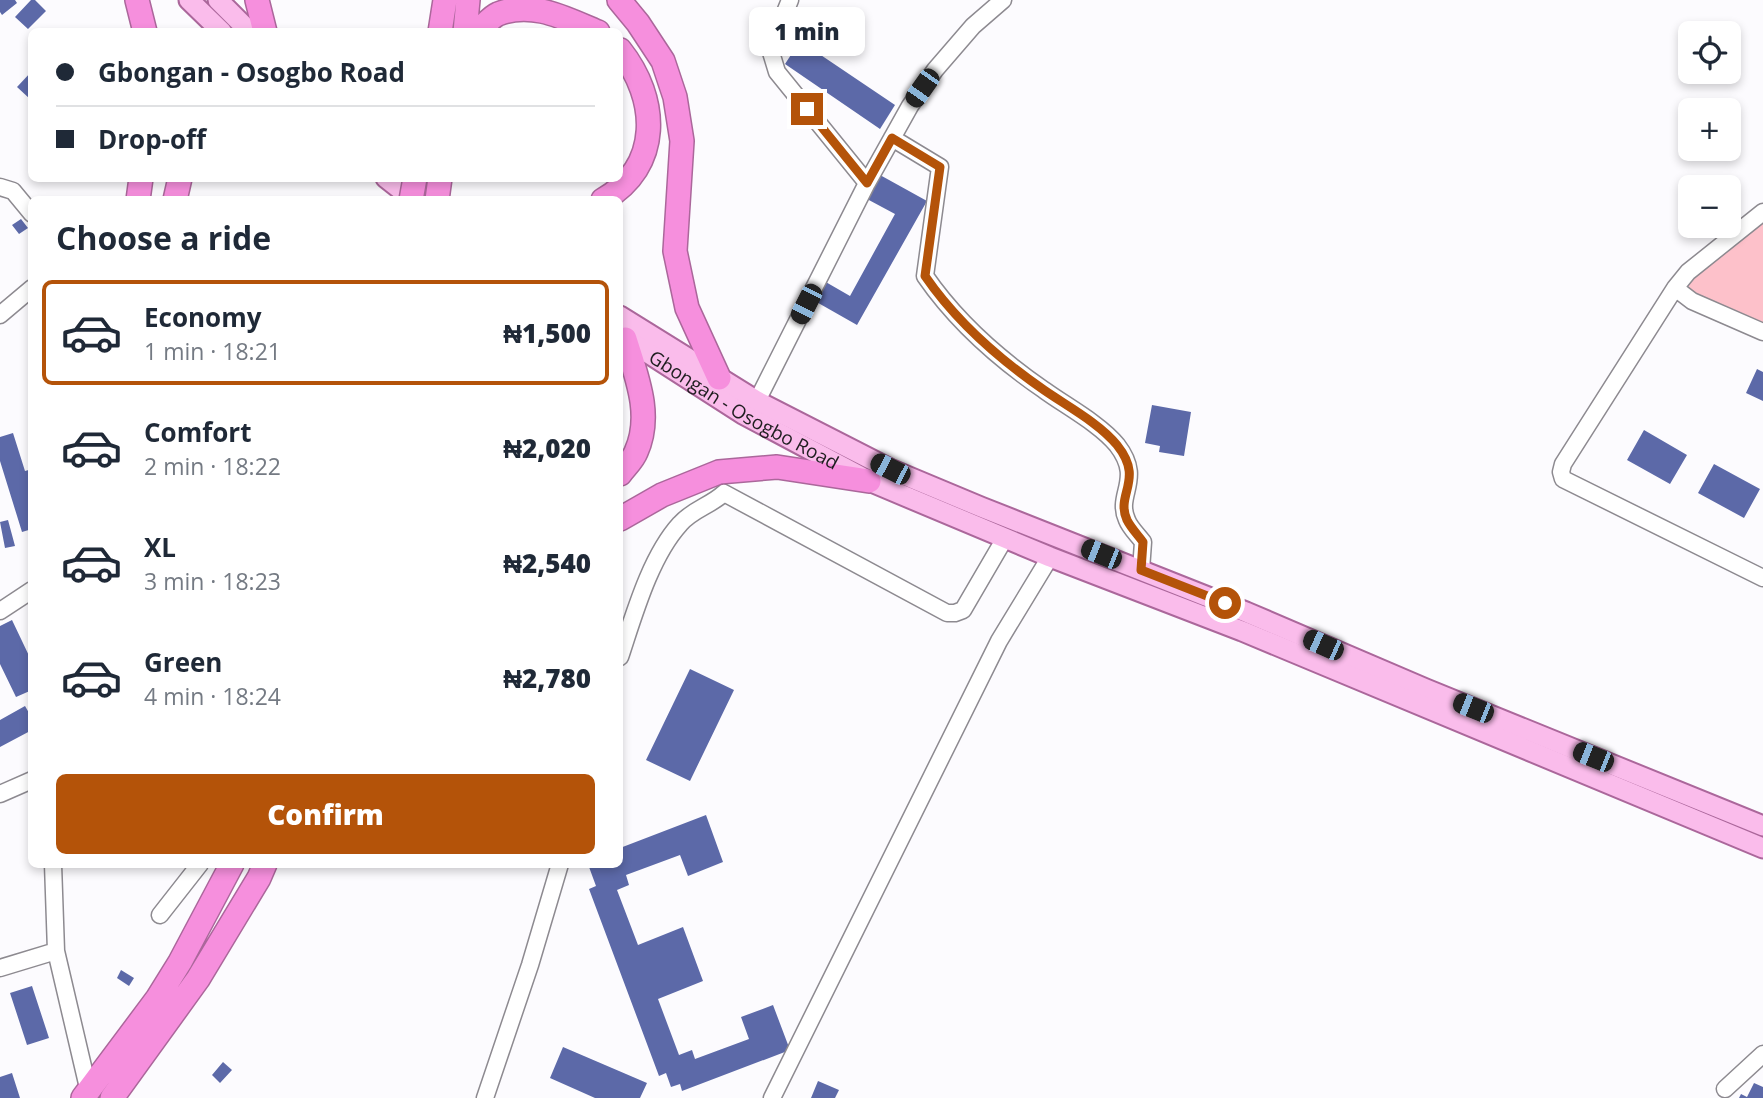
<!DOCTYPE html>
<meta charset="utf-8">
<style>
:root{--surface:#fff;--page:#f2f2f3;--text:#1f2937;--muted:#747a83;--line:#e0e1e3;--accent:#b45309}
body{margin:0;font-family:"Open Sans",sans-serif;background:var(--page);color:var(--text);height:100vh;display:flex;flex-direction:column;font-size:26px;white-space:nowrap}
*{box-sizing:border-box;margin:0}
p{font-size:23px;color:var(--muted)}
.icon{flex:none;width:38px;height:38px;fill:none;stroke:currentColor;stroke-width:2;stroke-linecap:round;stroke-linejoin:round}
.map{position:relative;flex:1;overflow:hidden}
.details{position:absolute;left:28px;top:196px;width:595px;height:672px;display:flex;flex-direction:column;background:var(--surface);border-radius:10px;box-shadow:0 4px 10px #0003}
.details>*{flex:none}
.guide{position:absolute;left:28px;top:28px;width:595px;height:154px;border-radius:10px;box-shadow:0 4px 10px #0003;display:grid;align-content:center;height:154px;padding:0 28px;background:var(--surface)}
.tools{position:absolute;left:1678px;top:21px;display:grid;gap:14px}
.tools a{display:grid;place-items:center;width:63px;height:63px;border-radius:10px;background:var(--surface);box-shadow:0 4px 10px #0003;font-size:35px}
.end{position:absolute;width:32px;height:32px;margin:-16px;border:9px solid #b45309;background:#fff;box-shadow:0 0 0 4px #fff}
.from{border-radius:50%}
.bubble{position:absolute;height:49px;border-radius:10px;background:var(--surface);box-shadow:0 4px 10px #0003;font-size:23px;font-weight:800;line-height:49px;text-align:center}
.car{position:absolute;width:21px;height:42px;margin:-21px -10px;border-radius:9px;box-shadow:0 0 5px 2px #0007;background:linear-gradient(#222 24%,#8ab4d8 0 40%,#222 0 76%,#8ab4d8 0 86%,#222 0)}
.guide b{display:flex;align-items:center;gap:24px;height:66px;font-size:26px}
.guide b+b{border-top:2px solid var(--line)}
.guide i{width:18px;height:18px;background:var(--text)}
ul{padding:0;list-style:none}
li{display:flex;align-items:center;gap:21px;height:105px;margin:0 14px 10px;padding:0 14px;border:4px solid transparent;border-radius:10px}
li div{flex:1}
li b{display:block;font-size:26px}
li em{font-style:normal;font-weight:800}
li.active{border-color:var(--accent)}
li>.icon{width:63px;height:63px;stroke-width:1.5}
h2{padding:0 28px;font-size:32px;line-height:84px}
.action{display:flex;gap:14px;margin-top:auto;padding:14px 28px}
.action a{flex:1;height:80px;border-radius:10px;background:var(--accent);color:#fff;font-size:28px;font-weight:800;line-height:80px;text-align:center}
.map>svg:first-child{display:block}
.green{fill:#fdc1ca}
.building{fill:#5c69a8}
.lines{fill:none;stroke-linecap:round;stroke-linejoin:round}
.minor-casing{stroke:#8d8a90;stroke-width:19}
.major-casing{stroke:#ab679b;stroke-width:23}
.highway-casing{stroke:#ab679b;stroke-width:26}
.minor{stroke:#fff;stroke-width:16}
.major{stroke:#fabceb;stroke-width:19}
.highway{stroke:#f68fdd;stroke-width:23}
.highway-bridge-casing{stroke:#ab679b;stroke-width:26;stroke-linecap:butt}
.highway-bridge{stroke:#f68fdd;stroke-width:23}
.route{stroke:#b45309;stroke-width:9}
.labels{text-anchor:middle;dominant-baseline:central;stroke-width:5;stroke-linejoin:round;paint-order:stroke}
.street-label{font-size:19px;fill:#1f1e20;stroke:#fff}
</style>
<div class="map">
<svg width="1763" height="1098" viewBox="0 0 1763 1098">
<rect width="100%" height="100%" fill="#fcfbfe"/>
<path class="green" d="M1763,216V337L1684,303L1695,263Z"/>
<path class="building" d="M0,0H15L17,3L2,15L0,12Z
M31,0H35L46,11L28,29L15,17Z
M800,41L895,105L880,129L785,64Z
M32,71V97L30,99L17,87Z
M880,175L927,201L857,325L813,300L824,281L850,296L895,214L867,199Z
M21,219L28,228L19,234L12,225Z
M1757,369L1763,372V401L1746,393Z
M1152,405L1191,412L1184,456L1159,452L1160,446L1145,443Z
M1644,430L1687,455L1670,484L1627,460Z
M13,433L25,471L32,469V529L22,532L0,461V437Z
M1714,464L1760,489L1744,518L1698,493Z
M8,520L15,546L5,548L0,522Z
M12,620L32,662V690L16,697L0,664V626Z
M690,669L734,690L690,781L646,760Z
M25,706L32,718V730L0,747V720Z
M706,815L723,862L688,876L680,855L626,875L629,885L617,890L638,945L683,927L703,981L658,999L679,1055L692,1050L695,1059L749,1039L741,1017L773,1005L790,1050L682,1091L680,1084L671,1087L666,1073L659,1076L589,889L596,886L589,867L597,864H620V848Z
M121,970L134,978L129,986L117,978Z
M32,986L49,1038L27,1045L10,993Z
M563,1047L647,1083L640,1098H595L550,1078Z
M223,1062L232,1070L220,1083L212,1075Z
M12,1073L20,1098H0V1077Z
M818,1081L839,1090L835,1098H811Z
M1754,1083L1763,1087V1098H1739L1741,1094L1747,1097Z"/>
<g class="lines">
<g class="minor-casing">
<path id="minor" d="M790,0L770,49L777,72L867,183
M892,138L940,167L925,276C956,321 999,359 1044,390C1066,406 1100,424 1117,445C1144,480 1115,494 1127,520C1130,528 1138,535 1143,542L1141,570
M0,187L13,191L32,214
M1763,212L1688,272L1675,288L1563,464L1561,472L1563,479L1763,578
M1675,288L1692,301L1763,332
M0,315L32,288
M757,401L867,183L910,106L935,70L973,26L1003,0
M0,611L32,590
M620,657C634,615 650,557 680,524C693,509 710,506 724,493L947,613H955L963,610L1005,538
M0,794L32,780
M53,864L56,951L89,1092
M160,915L200,864
M0,968L56,951
M1725,1089L1763,1054
M485,1098L530,965L560,864
M772,1098L999,641L1050,557"/>
</g>
<g class="major-casing">
<g id="major">
<path d="M189,0L222,32"/>
<path d="M218,0L250,32"/>
<path d="M386,178L414,200"/>
<path d="M620,316L757,401L890,469L981,507L1246,612L1426,689L1763,826"/>
<path id="s1" d="M620,335L743,414L869,481L1050,557L1242,631L1763,848"/>
</g>
</g>
<g class="highway-casing">
<path id="highway" d="M137,0L145,32
M257,0L265,32
M619,0L638,23L663,61L675,97L682,141L675,251L687,308L719,378
M440,32L445,0
M465,32L468,0
M477,32C484,26 491,17 498,14C533,0 566,19 598,32
M138,200L141,178
M175,200L180,178
M603,200C662,166 659,99 620,50
M620,474C625,467 633,460 636,452C653,415 636,375 625,339
M620,519L662,495L719,472L777,467L869,481
M83,1098L157,999L180,962L232,864
M112,1098L198,979L259,878L265,864"/>
</g>
<use href="#minor" class="minor"/>
<use href="#major" class="major"/>
<use href="#highway" class="highway"/>
<g class="highway-bridge-casing">
<path id="highway-bridge" d="M411,200L415,178
M437,200L440,178"/>
</g>
<use href="#highway-bridge" class="highway-bridge"/>
</g>
<g class="lines">
<path class="route" d="M807,109L867,183L892,138L940,167L925,276C956,321 999,359 1044,390C1067,406 1099,423 1117,445C1145,480 1115,494 1127,520C1131,528 1138,535 1143,542L1141,570L1225,603"/>
</g>
<g class="labels">
<g class="street-label">
<text stroke="none"><textPath href="#s1" startOffset="145">Gbongan - Osogbo Road</textPath></text>
</g>
</g>
</svg>
<div class="tools">
<a><svg class="icon" aria-label="locate" viewBox="0 0 24 24"><circle cx="12" cy="12" r="6"/><path d="M12 2v4M12 18v4M2 12h4M18 12h4"/></svg></a>
<a>+</a>
<a>−</a>
</div>
<i class="end from" style="left:1225px;top:603px"></i>
<i class="end" style="left:807px;top:109px"></i>
<div class="bubble" style="left:749px;top:7px;width:116px">1 min</div>
<i class="car" style="left:922px;top:88px;rotate:215deg"></i>
<i class="car" style="left:806px;top:304px;rotate:207deg"></i>
<i class="car" style="left:890px;top:469px;rotate:297deg"></i>
<i class="car" style="left:1101px;top:554px;rotate:292deg"></i>
<i class="car" style="left:1323px;top:645px;rotate:294deg"></i>
<i class="car" style="left:1473px;top:708px;rotate:292deg"></i>
<i class="car" style="left:1593px;top:757px;rotate:292deg"></i>
<div class="guide">
<b><i class="from"></i>Gbongan - Osogbo Road</b>
<b><i></i>Drop-off</b>
</div>
<section class="details">
<h2>Choose a ride</h2>
<ul>
<li class="active"><svg class="icon" aria-label="car" viewBox="0 0 24 24"><path d="M5 17H2v-5l4-1 3-4h7l3 4 3 1v5h-3M9 17h6M6 11h13"/><circle cx="7" cy="17" r="2"/><circle cx="17" cy="17" r="2"/></svg><div><b>Economy</b><p>1 min · 18:21</p></div><em>₦1,500</em></li>
<li><svg class="icon" aria-label="car" viewBox="0 0 24 24"><path d="M5 17H2v-5l4-1 3-4h7l3 4 3 1v5h-3M9 17h6M6 11h13"/><circle cx="7" cy="17" r="2"/><circle cx="17" cy="17" r="2"/></svg><div><b>Comfort</b><p>2 min · 18:22</p></div><em>₦2,020</em></li>
<li><svg class="icon" aria-label="car" viewBox="0 0 24 24"><path d="M5 17H2v-5l4-1 3-4h7l3 4 3 1v5h-3M9 17h6M6 11h13"/><circle cx="7" cy="17" r="2"/><circle cx="17" cy="17" r="2"/></svg><div><b>XL</b><p>3 min · 18:23</p></div><em>₦2,540</em></li>
<li><svg class="icon" aria-label="car" viewBox="0 0 24 24"><path d="M5 17H2v-5l4-1 3-4h7l3 4 3 1v5h-3M9 17h6M6 11h13"/><circle cx="7" cy="17" r="2"/><circle cx="17" cy="17" r="2"/></svg><div><b>Green</b><p>4 min · 18:24</p></div><em>₦2,780</em></li>
</ul>
<div class="action"><a>Confirm</a></div>
</section>
</div>
